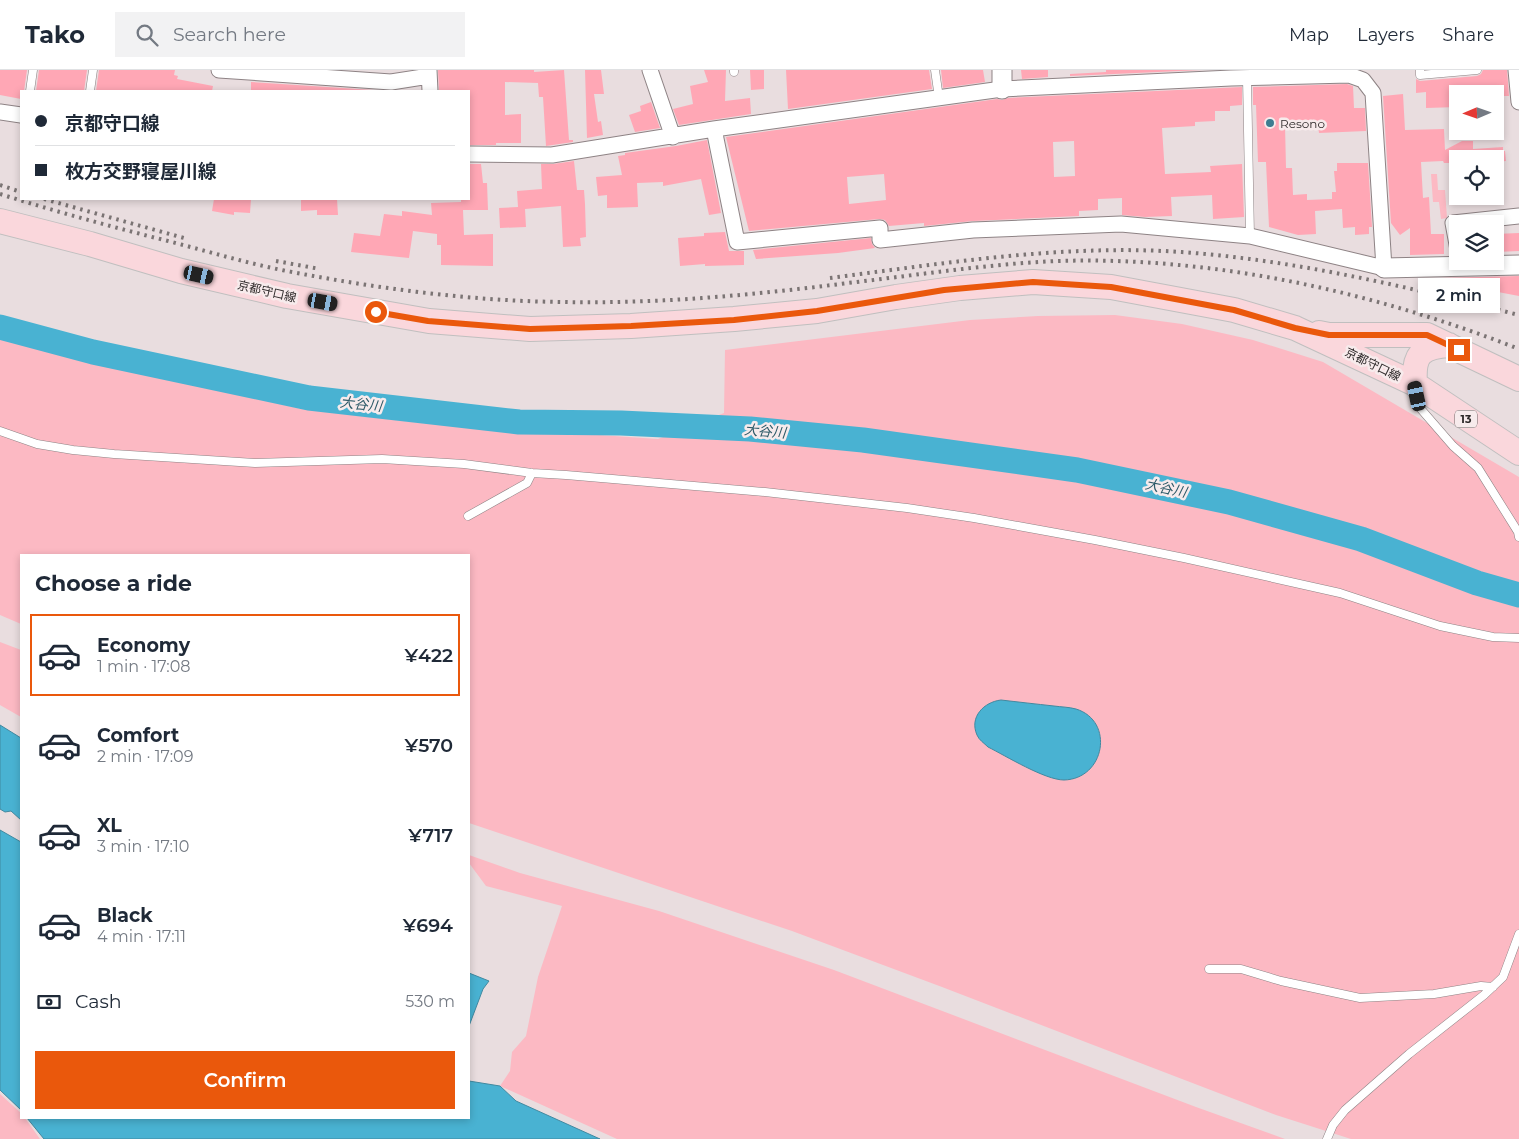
<!DOCTYPE html>
<meta charset="utf-8">
<style>
:root{--surface:#fff;--page:#f2f2f3;--text:#1f2937;--muted:#747a83;--line:#e0e1e3;--accent:#ea580c}
body{margin:0;font-family:Montserrat,"Noto Sans JP",sans-serif;background:var(--page);color:var(--text);height:100vh;display:flex;flex-direction:column;font-size:19px;white-space:nowrap}
*{box-sizing:border-box;margin:0}
p{font-size:16px;color:var(--muted)}
.icon{flex:none;width:28px;height:28px;fill:none;stroke:currentColor;stroke-width:2;stroke-linecap:round;stroke-linejoin:round}
.map{position:relative;flex:1;overflow:hidden}
.drawer{position:absolute;left:20px;top:484px;width:450px;height:565px;display:flex;flex-direction:column;background:var(--surface);border-radius:0px;box-shadow:0 2px 8px #0003}
.drawer>*{flex:none}
.top-card{position:absolute;left:20px;top:20px;width:450px;height:110px;border-radius:0px;box-shadow:0 2px 8px #0003;display:grid;align-content:center;height:110px;padding:0 15px;background:var(--surface)}
.needle{width:32px;rotate:268deg}
.buttons{position:absolute;left:1449px;top:15px;display:grid;gap:10px}
.buttons a{display:grid;place-items:center;width:55px;height:55px;border-radius:0px;background:var(--surface);box-shadow:0 2px 8px #0003;font-size:25px}
.end{position:absolute;width:22px;height:22px;margin:-11px;border:6px solid #ea580c;background:#fff;box-shadow:0 0 0 2px #fff}
.from{border-radius:50%}
.bubble{position:absolute;height:35px;border-radius:0px;background:var(--surface);box-shadow:0 2px 8px #0003;font-size:16px;font-weight:600;line-height:35px;text-align:center}
.car{position:absolute;width:15px;height:30px;margin:-15px -8px;border-radius:6px;box-shadow:0 0 4px 1px #0007;background:linear-gradient(#222 24%,#8ab4d8 0 40%,#222 0 76%,#8ab4d8 0 86%,#222 0)}
.top-card b{display:flex;align-items:center;gap:18px;height:48px;font-size:19px}
.top-card b+b{border-top:1px solid var(--line)}
.top-card i{width:12px;height:12px;background:var(--text)}
ul{padding:0;list-style:none}
li{display:flex;align-items:center;gap:15px;height:82px;margin:0 10px 8px;padding:0 5px;border:2px solid transparent;border-radius:0px}
li div{flex:1}
li b{display:block;font-size:19px}
li em{font-style:normal;font-weight:600}
li.active{border-color:var(--accent)}
li>.icon{width:45px;height:45px;stroke-width:1.5}
h2{padding:0 15px;font-size:22px;line-height:60px}
.pay{display:flex;align-items:center;gap:12px;height:55px;padding:0 15px;font-size:19px}
.pay p{margin-inline-start:auto}
.button{display:flex;gap:10px;margin-top:auto;padding:10px 15px}
.button a{flex:1;height:58px;border-radius:0px;background:var(--accent);color:#fff;font-size:20px;font-weight:600;line-height:58px;text-align:center}
header{display:flex;align-items:center;gap:30px;box-sizing:border-box;height:70px;padding:0 25px;background:var(--surface);border-bottom:1px solid var(--line)}
header strong{font-size:24px}
nav{display:flex;gap:28px;margin-inline-start:auto;font-size:18px}
.search{width:350px;height:45px;background:var(--page);display:flex;align-items:center;gap:12px;box-sizing:border-box;padding:0 18px;border-radius:0px;color:var(--muted);font-size:19px}
.map>svg:first-child{display:block}
.green{fill:#fcb9c3}
.water{fill:#49b2d2;stroke:#4189a0}
.lines{fill:none;stroke-linecap:round;stroke-linejoin:round}
.river{stroke:#49b2d2;stroke-width:25}
.building{fill:#ffa7b5;fill-rule:evenodd}
.service-casing{stroke:#8e8385;stroke-width:9}
.minor-casing{stroke:#8e8385;stroke-width:17}
.tertiary-casing{stroke:#8e8385;stroke-width:21}
.primary-casing{stroke:#c0bfbf;stroke-width:26}
.service{stroke:#fff;stroke-width:8}
.minor{stroke:#fff;stroke-width:15}
.tertiary{stroke:#fff;stroke-width:19}
.primary{stroke:#fad7dc;stroke-width:24}
.rail{stroke:#7b7474;stroke-width:4;stroke-dasharray:2.5 5;stroke-linecap:butt}
.route{stroke:#ea580c;stroke-width:6}
.poi-dot{fill:#3e7d91;stroke:#f7ebec;stroke-width:2}
.labels{text-anchor:middle;dominant-baseline:central;stroke-width:5;stroke-linejoin:round;paint-order:stroke}
.shield{fill:#f7ebec;stroke:#6a6464;stroke-width:1}
.shield-label{font-size:11px;font-weight:bold;fill:#2e2a2a}
.poi-label{font-size:12px;fill:#2e2a2a;stroke:#f7ebec;text-anchor:start}
.street-label{font-size:12px;fill:#2e2a2a;stroke:#f7ebec}
.water-label{font-size:14px;font-style:italic;fill:#2c5967;stroke:#f7ebec}
</style>
<header>
<strong>Tako</strong>
<div class="search"><svg class="icon" aria-label="search" viewBox="0 0 24 24"><circle cx="10" cy="10" r="6"/><path d="M15 15l6 6"/></svg>Search here</div>
<nav><a>Map</a><a>Layers</a><a>Share</a></nav>
</header>
<div class="map">
<svg width="1519" height="1069" viewBox="0 0 1519 1069">
<rect width="100%" height="100%" fill="#e9dddf"/>
<path class="green" d="M1431,104H1437L1438,120H1445L1447,148L1441,149L1439,132H1433Z
M1115,245L1182,254L1253,270L1323,292L1519,407V1069H1351L1276,1045L942,917L792,861L469,753V485H21V554L0,545V265L72,288L302,339L421,353L658,369L724,343L725,280L970,250L1038,246Z
M0,572L21,580V647L0,635Z
M469,785L520,803L659,841L834,900L1196,1037L1285,1069H617L500,1016L510,1001L512,982L526,966L538,907L562,836L486,816L469,793Z
M0,1024L21,1043V1048H25L40,1069H0Z"/>
<path class="water" d="M1001,630C1018,632 1036,634 1054,636C1061,637 1069,637 1076,639C1115,651 1105,709 1064,710C1045,710 1006,686 988,677C984,673 979,670 977,665C969,647 984,632 1001,630Z
M0,655L21,668V750L11,741L5,742L0,739Z
M0,760L21,772V1040L0,1020Z
M469,903L489,911L483,919L469,956Z
M469,1011L500,1016L516,1031L600,1069H44L27,1048H469Z"/>
<g class="lines">
<path class="river" d="M0,257L93,282L309,328L519,352L621,353L750,359L863,370L1077,400L1229,432L1361,469L1477,513L1519,525"/>
</g>
<path class="building" d="M0,0H27L24,21H21V29L0,25Z
M39,0H87L84,21H36Z
M99,0H175L174,5L178,6L177,9L213,16L212,21H96Z
M438,0H534V2L564,0L569,70H573V72L546,76L543,27H539L538,13L505,12V45L521,44V73H496V75H469V21H439Z
M585,0H601L604,24H594L598,52L601,51L603,65L587,68Z
M704,0H726L725,31L750,28L751,44L679,55L673,39L693,34L690,16L708,12Z
M750,0H764V19L751,20Z
M786,0H929L932,19L788,39Z
M941,0H983L985,12L943,18Z
M1021,0H1048V7L1022,9Z
M1106,0H1202L1070,6V4L1106,2Z
M1483,0H1507L1509,26H1495V24H1458V37L1426,38V22L1416,23V9L1420,11L1477,6L1481,4Z
M251,12L389,21H251Z
M1347,14L1353,16L1354,38H1365L1366,61L1319,63L1318,54L1285,55L1286,98H1292L1293,125L1307,124V130L1332,129V122H1336L1334,101H1337V93H1368L1372,157H1369V164L1355,165V157L1343,158L1342,139L1315,141L1316,164L1298,165L1269,157L1266,92H1258L1256,35H1253V17Z
M1242,17V35L1230,36V41H1215V51L1195,52V56L1162,58L1165,104L1211,102L1210,96L1242,94L1244,147L1213,149L1212,125L1171,127L1172,146L1145,147L1122,145V128L1098,129V140L1079,141V146L973,151L924,156V153L889,156L885,150L879,149L749,161L726,67L997,29L1002,30L1008,28ZM1074,71L1075,106L1054,107L1053,72ZM884,104L886,130L849,134L847,107Z
M1403,24L1405,60L1444,59L1445,80L1462,71H1473V79L1503,77V81H1505L1506,91L1495,92V89H1458V93H1444L1443,91L1421,92L1423,128L1429,127L1431,164H1444V184L1410,185V158L1400,165L1391,153L1383,26Z
M651,32L660,58L635,62L629,45L641,41L640,36Z
M707,70L721,143L709,145L701,109L663,116V112L637,113L638,137L607,138V125L598,126L596,107L622,105L618,86L625,85V83L676,76Z
M574,91L577,120H584L585,134L586,167L580,168L581,176L563,177L561,136L525,139L526,157L500,158L499,138L518,137L517,121L542,119L541,94H553Z
M469,94H481L483,113H487L488,140H463L464,165L493,164V196L441,195V175H437V164L413,161L409,188L351,182L354,163L380,166L384,144L402,146V141L432,145L431,133L461,132V129H469Z
M214,129H251L250,143L234,142V145L212,141Z
M301,129H337L338,145H317V140L301,141Z
M725,162L729,181H744V195L705,196V194L680,196L678,168L704,166V163Z
M1519,163V181L1496,182L1495,164Z
M871,168L872,174L875,178L838,183L756,189L753,180Z
M1519,206V226L1440,211V208Z"/>
<g class="lines">
<g class="service-casing">
<path id="service" d="M734,0V2
M935,0L939,28
M1420,0V5L1477,0
M1247,8L1250,166
M30,21L33,0
M90,21L93,0
M1416,322L1420,338L1453,376L1478,398L1518,462L1519,467
M0,361L37,374L73,380L114,384L255,393L382,389L464,394L532,403L566,405L765,422L907,438L974,448L1095,470L1184,488L1340,523L1440,556L1493,567L1519,568
M468,446L527,413L532,403
M1209,899H1241L1281,911L1360,928L1434,924L1481,916L1493,917
M1327,1069L1333,1055L1345,1040L1409,984L1484,925L1503,907L1519,864"/>
</g>
<g class="minor-casing">
<path id="minor" d="M219,0L391,12L429,6
M429,0L430,21
M650,0L673,67
M1516,0L1519,32
M0,42L21,45
M469,84L552,85L714,59L1002,19L1231,8L1349,5L1363,10L1373,23L1384,198L1250,166L1121,154L973,160L880,170V158L737,172L714,59
M1458,180L1453,153L1519,146"/>
</g>
<g class="tertiary-casing">
<path id="tertiary" d="M1002,19V0
M1384,198L1519,195"/>
</g>
<g class="primary-casing">
<path id="primary" d="M0,151L90,174L181,201L287,226L429,251L530,259L631,256L734,249L817,241L896,227L960,218L1033,212L1111,217L1234,240L1295,258L1415,314L1519,383
M1319,263L1329,265H1427L1519,309
M1415,314C1413,285 1420,277 1449,275"/>
</g>
<use href="#service" class="service"/>
<use href="#minor" class="minor"/>
<use href="#tertiary" class="tertiary"/>
<use href="#primary" class="primary"/>
<path class="rail" d="M0,115L21,122
M0,124C54,141 109,156 164,170C207,181 249,194 292,202C381,219 472,231 562,232C658,234 754,225 848,213C918,205 987,194 1057,191C1214,186 1374,222 1519,279
M44,129L184,168
M276,191L320,199
M830,208C947,193 1063,174 1181,182C1295,190 1408,217 1519,245"/>
</g>
<g class="lines">
<path class="route" d="M376,242L428,251L530,259L631,256L734,250L817,241L944,220L1033,212L1111,217L1234,240L1295,258L1329,265H1427L1459,280"/>
</g>
<circle class="poi-dot" cx="1270" cy="53" r="5"/>
<g class="labels">
<rect class="shield" x="1455" y="340.5" width="22" height="17" rx="4"/>
<g class="shield-label">
<text x="1466" y="349">13</text>
</g>
<g class="poi-label">
<text x="1280" y="53">Resono</text>
</g>
<g class="street-label">
<text transform="translate(267 221) rotate(13)">京都守口線</text>
<text transform="translate(1373 294) rotate(26)">京都守口線</text>
</g>
<g class="water-label">
<text transform="translate(361 334) rotate(6)">大谷川</text>
<text transform="translate(765 361) rotate(5)">大谷川</text>
<text transform="translate(1166 418) rotate(12)">大谷川</text>
</g>
</g>
</svg>
<div class="buttons">
<a><svg class="needle" viewBox="-14 -14 28 28"><path d="M0-13l5 13h-10z" fill="#e53935"/><path d="M0 13l5-13h-10z" fill="#747a83"/></svg></a>
<a><svg class="icon" aria-label="locate" viewBox="0 0 24 24"><circle cx="12" cy="12" r="6"/><path d="M12 2v4M12 18v4M2 12h4M18 12h4"/></svg></a>
<a><svg class="icon" aria-label="layers" viewBox="0 0 24 24"><path d="M12 4l9 5-9 5-9-5zM3 14l9 5 9-5"/></svg></a>
</div>
<i class="end from" style="left:376px;top:242px"></i>
<i class="end" style="left:1459px;top:280px"></i>
<div class="bubble" style="left:1418px;top:208px;width:82px">2 min</div>
<i class="car" style="left:199px;top:205px;rotate:103deg"></i>
<i class="car" style="left:323px;top:232px;rotate:100deg"></i>
<i class="car" style="left:1417px;top:326px;rotate:348deg"></i>
<div class="top-card">
<b><i class="from"></i>京都守口線</b>
<b><i></i>枚方交野寝屋川線</b>
</div>
<section class="drawer">
<h2>Choose a ride</h2>
<ul>
<li class="active"><svg class="icon" aria-label="car" viewBox="0 0 24 24"><path d="M5 17H2v-5l4-1 3-4h7l3 4 3 1v5h-3M9 17h6M6 11h13"/><circle cx="7" cy="17" r="2"/><circle cx="17" cy="17" r="2"/></svg><div><b>Economy</b><p>1 min · 17:08</p></div><em>¥422</em></li>
<li><svg class="icon" aria-label="car" viewBox="0 0 24 24"><path d="M5 17H2v-5l4-1 3-4h7l3 4 3 1v5h-3M9 17h6M6 11h13"/><circle cx="7" cy="17" r="2"/><circle cx="17" cy="17" r="2"/></svg><div><b>Comfort</b><p>2 min · 17:09</p></div><em>¥570</em></li>
<li><svg class="icon" aria-label="car" viewBox="0 0 24 24"><path d="M5 17H2v-5l4-1 3-4h7l3 4 3 1v5h-3M9 17h6M6 11h13"/><circle cx="7" cy="17" r="2"/><circle cx="17" cy="17" r="2"/></svg><div><b>XL</b><p>3 min · 17:10</p></div><em>¥717</em></li>
<li><svg class="icon" aria-label="car" viewBox="0 0 24 24"><path d="M5 17H2v-5l4-1 3-4h7l3 4 3 1v5h-3M9 17h6M6 11h13"/><circle cx="7" cy="17" r="2"/><circle cx="17" cy="17" r="2"/></svg><div><b>Black</b><p>4 min · 17:11</p></div><em>¥694</em></li>
</ul>
<div class="pay"><svg class="icon" aria-label="cash" viewBox="0 0 24 24"><path d="M3 7h18v10H3z"/><circle cx="12" cy="12" r="2"/></svg>Cash<p>530 m</p></div>
<div class="button"><a>Confirm</a></div>
</section>
</div>
